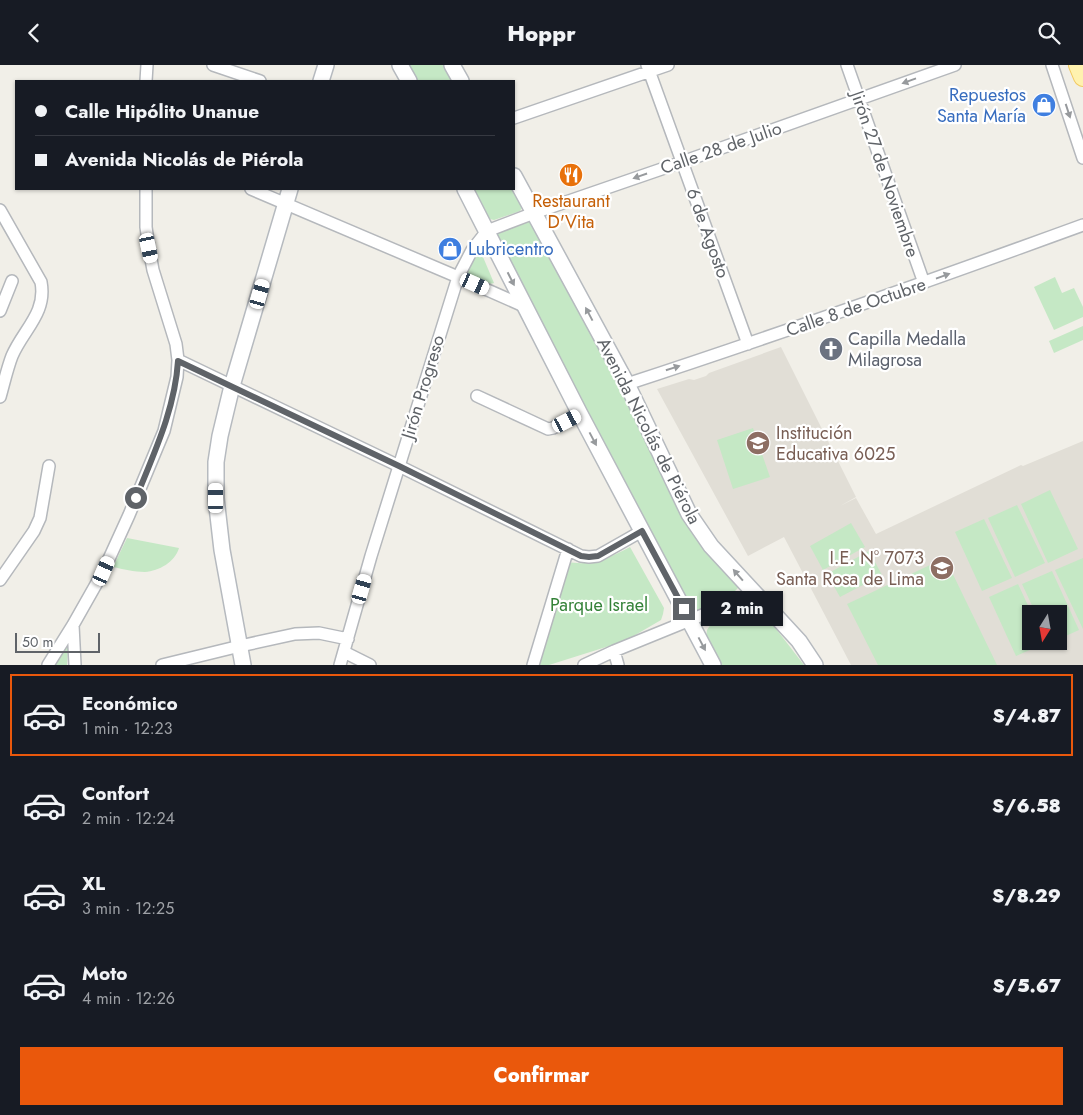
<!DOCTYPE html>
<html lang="es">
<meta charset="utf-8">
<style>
:root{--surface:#171b24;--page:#20242c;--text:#f1f3f6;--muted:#9ea1a6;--line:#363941;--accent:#ea580c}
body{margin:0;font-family:Jost,sans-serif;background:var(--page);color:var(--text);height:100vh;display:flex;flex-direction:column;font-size:19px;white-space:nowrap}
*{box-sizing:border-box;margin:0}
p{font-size:16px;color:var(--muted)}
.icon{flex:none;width:28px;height:28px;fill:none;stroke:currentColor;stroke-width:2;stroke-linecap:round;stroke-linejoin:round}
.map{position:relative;height:600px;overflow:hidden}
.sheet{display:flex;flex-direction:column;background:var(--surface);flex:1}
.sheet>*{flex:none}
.top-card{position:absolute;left:15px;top:15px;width:500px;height:110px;border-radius:0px;box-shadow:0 1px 4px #0004;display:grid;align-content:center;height:110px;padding:0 20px;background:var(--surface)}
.needle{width:32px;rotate:191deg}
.fabs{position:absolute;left:1022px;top:540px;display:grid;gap:10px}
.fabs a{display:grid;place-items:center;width:45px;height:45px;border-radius:0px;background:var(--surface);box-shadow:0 1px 4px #0004;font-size:25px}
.scale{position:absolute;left:15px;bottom:12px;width:85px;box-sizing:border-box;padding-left:5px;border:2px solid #5f6368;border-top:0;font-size:14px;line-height:18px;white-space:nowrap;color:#5f6368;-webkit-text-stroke:4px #fff;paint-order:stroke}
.end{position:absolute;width:22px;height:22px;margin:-11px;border:6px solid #5f6368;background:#fff;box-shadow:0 0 0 2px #fff}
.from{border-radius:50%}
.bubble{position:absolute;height:35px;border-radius:0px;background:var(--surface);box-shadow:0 1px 4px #0004;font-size:16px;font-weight:800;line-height:35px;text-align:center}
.car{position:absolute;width:15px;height:30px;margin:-15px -8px;border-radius:6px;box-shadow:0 0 4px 1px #0007;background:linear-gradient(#fff 24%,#345 0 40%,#fff 0 76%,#345 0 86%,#fff 0)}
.top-card b{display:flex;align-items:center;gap:18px;height:48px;font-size:19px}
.top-card b+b{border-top:1px solid var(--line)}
.top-card i{width:12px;height:12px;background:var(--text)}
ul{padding:9px 0 0;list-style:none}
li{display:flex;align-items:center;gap:15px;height:82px;margin:0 10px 8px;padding:0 10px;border:2px solid transparent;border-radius:0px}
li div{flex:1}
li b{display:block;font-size:19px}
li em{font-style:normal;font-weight:800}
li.current{border-color:var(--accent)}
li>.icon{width:45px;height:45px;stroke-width:1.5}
.action{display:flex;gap:10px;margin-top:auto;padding:10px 20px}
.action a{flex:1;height:58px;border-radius:0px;background:var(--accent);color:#fff;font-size:20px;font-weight:800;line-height:58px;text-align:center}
header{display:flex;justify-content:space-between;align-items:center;height:65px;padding:0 20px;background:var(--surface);font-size:22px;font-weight:800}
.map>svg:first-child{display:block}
.education{fill:#e1ded6;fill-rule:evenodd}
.green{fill:#c5e8c5}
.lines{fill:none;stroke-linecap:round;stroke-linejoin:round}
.street-casing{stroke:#b5b8bc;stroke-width:14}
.secondary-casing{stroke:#b6babf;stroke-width:18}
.primary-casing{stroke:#f2c960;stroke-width:20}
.street{stroke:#fff;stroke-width:11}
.secondary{stroke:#fff;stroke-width:15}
.primary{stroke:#fff2af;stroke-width:18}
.oneway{fill:#979a9d}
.route{stroke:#5f6368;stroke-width:6}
.labels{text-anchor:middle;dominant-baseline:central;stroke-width:4.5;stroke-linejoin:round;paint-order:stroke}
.shop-label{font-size:18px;fill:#366cbe;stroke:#fff;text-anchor:end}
.street-label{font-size:18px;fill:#5f6368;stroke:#fff}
.food-label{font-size:18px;fill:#c56008;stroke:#fff}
.worship-label{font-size:18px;fill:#5b616d;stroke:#fff;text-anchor:start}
.education-label{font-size:18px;fill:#785e54;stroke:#fff;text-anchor:start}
.park-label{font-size:18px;fill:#348238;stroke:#fff}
</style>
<header><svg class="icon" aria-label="back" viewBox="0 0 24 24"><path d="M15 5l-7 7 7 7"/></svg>Hoppr<svg class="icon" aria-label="search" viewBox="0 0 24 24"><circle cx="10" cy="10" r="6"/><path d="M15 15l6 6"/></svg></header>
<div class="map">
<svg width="1083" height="600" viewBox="0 0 1083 600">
<rect width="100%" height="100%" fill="#f1efe8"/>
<path class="education" d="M781,282L856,432L840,441L856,433L876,469L1021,400L1023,401L1083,376V600H851L784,472L748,491L657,324L689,314L694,315L706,311L709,308ZM1031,549H1059V576H1031Z"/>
<path class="green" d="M405,0H445L454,16H414Z
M470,124H514L523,141L520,146L494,155L486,153Z
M528,155L532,158L616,311L737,519L738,523L733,528L695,548L691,547L495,169Z
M476,190L483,192L494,218L486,220L468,209L466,203Z
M1055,212L1062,228L1074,223L1083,242V252L1054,265L1034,222Z
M1083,261V275L1054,288L1049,276Z
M753,363L770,412L733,424L717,375Z
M1050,425L1078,484L1048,498L1021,439Z
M1017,440L1045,498L1015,512L988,453Z
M984,454L1012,513L982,526L955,467Z
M851,458L865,482L823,505L810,481Z
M127,473L179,483C175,497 159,506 145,507C134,507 123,504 113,502Z
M630,482L664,543L663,549L661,555L625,576L549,600H536L567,497C594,501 607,494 630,482Z
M869,486L882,510L840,532L827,509Z
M945,493L997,600H878L847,539Z
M1083,493V564L1055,505Z
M1052,506L1079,565L1059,574V549H1036L1022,519Z
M1018,519L1032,549H1031V576H1045L1046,578L1016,591L989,532Z
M747,539L752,544L759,542L804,600H721L706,572L707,565L711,559Z
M66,582L68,583L67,600H53Z"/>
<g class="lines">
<g class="street-casing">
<path id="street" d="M213,0L260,16
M647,0L748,279
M847,0L924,218
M1052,0L1083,93
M146,16L147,0
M514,53L668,0
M251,124L458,212L526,242
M0,145L41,217C47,248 23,265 12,291C7,304 4,318 0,332
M0,246L12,216
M178,295L399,401L581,491L589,492L598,491L642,466
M627,319C780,269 932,215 1083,160
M477,331L548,364L553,363L580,349
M0,515L34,466L40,453L49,401
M73,560L75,600
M614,586L618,600
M344,587L370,600
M48,600L73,560L103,507L129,450L164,366L177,312L178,295L176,279L153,205L149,183L146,162V124
M162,600L240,581L295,569L319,568L348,574
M340,600L371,491L458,212L472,185L487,166L534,148L682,97L955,0
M533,600L568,484
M584,600L614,586L754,529"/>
</g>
<g class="secondary-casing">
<path id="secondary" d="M400,0L409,16
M452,0L461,16
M321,16L326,0
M514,111L627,319L689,449L711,481L799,576L815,600
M465,124L580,349L713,600
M243,600L222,485L216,433V397L220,371L232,321L290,124"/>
</g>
<g class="primary-casing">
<path id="primary" d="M1078,0L1083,12"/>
</g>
<use href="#street" class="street"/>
<use href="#secondary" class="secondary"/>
<use href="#primary" class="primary"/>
</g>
<defs><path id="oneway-solid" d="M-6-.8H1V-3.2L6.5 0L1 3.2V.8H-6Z" transform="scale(1.25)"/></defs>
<g class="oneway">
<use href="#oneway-solid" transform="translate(909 16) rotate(160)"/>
<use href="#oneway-solid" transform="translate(1068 46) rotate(72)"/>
<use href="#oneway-solid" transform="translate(640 111) rotate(161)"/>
<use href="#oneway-solid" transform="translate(943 211) rotate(-20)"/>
<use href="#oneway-solid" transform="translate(511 214) rotate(63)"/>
<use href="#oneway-solid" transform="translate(589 249) rotate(-118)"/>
<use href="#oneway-solid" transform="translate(673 303) rotate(-18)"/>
<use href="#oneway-solid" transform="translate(593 374) rotate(62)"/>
<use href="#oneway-solid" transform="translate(738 510) rotate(-131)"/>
<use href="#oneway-solid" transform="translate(702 579) rotate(62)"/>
</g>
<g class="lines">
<path class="route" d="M136,433C154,388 175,344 178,296L399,401L581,491L589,492L598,491L642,466L684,544"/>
</g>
<defs>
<g id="shop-disc" transform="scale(1.25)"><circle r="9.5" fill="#3f7fe0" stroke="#fff"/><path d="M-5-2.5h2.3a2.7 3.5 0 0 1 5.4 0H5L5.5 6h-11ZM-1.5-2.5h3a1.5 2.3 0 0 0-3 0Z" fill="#fff"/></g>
<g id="restaurant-disc" transform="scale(1.25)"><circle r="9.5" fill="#e8710a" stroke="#fff"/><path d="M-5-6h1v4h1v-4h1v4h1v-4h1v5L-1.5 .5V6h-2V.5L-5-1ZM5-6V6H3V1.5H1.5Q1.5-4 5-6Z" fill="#fff"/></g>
<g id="church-disc" transform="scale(1.25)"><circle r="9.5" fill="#6b7280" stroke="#fff"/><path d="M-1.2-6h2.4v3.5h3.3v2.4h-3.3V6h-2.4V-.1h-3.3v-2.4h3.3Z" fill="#fff"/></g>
<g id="school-disc" transform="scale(1.25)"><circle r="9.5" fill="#8d6e63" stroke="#fff"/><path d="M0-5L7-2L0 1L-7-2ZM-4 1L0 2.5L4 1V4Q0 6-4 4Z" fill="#fff"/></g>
</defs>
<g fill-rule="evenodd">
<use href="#shop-disc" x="1044" y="40"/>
<use href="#restaurant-disc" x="571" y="110"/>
<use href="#shop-disc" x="450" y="184"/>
<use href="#church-disc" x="831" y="284"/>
<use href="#school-disc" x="758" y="378"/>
<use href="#school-disc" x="942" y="503"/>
</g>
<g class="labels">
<g class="shop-label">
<text x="1026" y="30">Repuestos<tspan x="1026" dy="21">Santa María</tspan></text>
<text x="468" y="184" text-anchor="start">Lubricentro</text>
</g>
<g class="street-label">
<text transform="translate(721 83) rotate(-19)">Calle 28 de Julio</text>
<text transform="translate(885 109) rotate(71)">Jirón 27 de Noviembre</text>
<text transform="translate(708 168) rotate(70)">6 de Agosto</text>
<text transform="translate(856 242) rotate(-19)">Calle 8 de Octubre</text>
<text transform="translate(423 322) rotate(-73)">Jirón Progreso</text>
<text transform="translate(649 366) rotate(63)">Avenida Nicolás de Piérola</text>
</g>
<g class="food-label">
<text x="571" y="136">Restaurant<tspan x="571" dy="21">D'Vita</tspan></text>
</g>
<g class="worship-label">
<text x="848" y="274">Capilla Medalla<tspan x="848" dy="21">Milagrosa</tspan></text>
</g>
<g class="education-label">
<text x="776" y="368">Institución<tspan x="776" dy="21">Educativa 6025</tspan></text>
<text x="924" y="493" text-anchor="end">I.E. N° 7073<tspan x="924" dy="21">Santa Rosa de Lima</tspan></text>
</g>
<g class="park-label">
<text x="599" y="540">Parque Israel</text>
</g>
</g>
</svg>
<div class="fabs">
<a><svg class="needle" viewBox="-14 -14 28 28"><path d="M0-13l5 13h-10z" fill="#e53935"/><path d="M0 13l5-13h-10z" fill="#9ea1a6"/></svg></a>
</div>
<div class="scale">50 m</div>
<i class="end from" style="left:136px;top:433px"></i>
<i class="end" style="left:684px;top:544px"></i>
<div class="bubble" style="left:701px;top:526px;width:82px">2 min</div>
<i class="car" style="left:149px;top:183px;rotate:168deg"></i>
<i class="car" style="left:475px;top:219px;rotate:114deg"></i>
<i class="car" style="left:260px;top:229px;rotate:16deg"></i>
<i class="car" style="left:567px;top:356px;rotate:63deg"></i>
<i class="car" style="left:216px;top:433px;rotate:0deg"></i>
<i class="car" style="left:104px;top:506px;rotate:24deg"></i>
<i class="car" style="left:362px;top:524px;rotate:16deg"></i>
<div class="top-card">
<b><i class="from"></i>Calle Hipólito Unanue</b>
<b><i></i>Avenida Nicolás de Piérola</b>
</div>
</div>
<section class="sheet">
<ul>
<li class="current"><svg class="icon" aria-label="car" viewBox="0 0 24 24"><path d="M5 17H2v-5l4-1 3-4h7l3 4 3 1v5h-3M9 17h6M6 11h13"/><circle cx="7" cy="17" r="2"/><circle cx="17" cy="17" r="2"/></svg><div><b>Económico</b><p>1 min · 12:23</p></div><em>S/4.87</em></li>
<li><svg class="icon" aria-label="car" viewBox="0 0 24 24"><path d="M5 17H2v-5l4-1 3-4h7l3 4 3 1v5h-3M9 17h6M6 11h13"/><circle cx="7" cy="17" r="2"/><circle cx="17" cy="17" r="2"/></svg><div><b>Confort</b><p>2 min · 12:24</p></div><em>S/6.58</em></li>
<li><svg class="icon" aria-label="car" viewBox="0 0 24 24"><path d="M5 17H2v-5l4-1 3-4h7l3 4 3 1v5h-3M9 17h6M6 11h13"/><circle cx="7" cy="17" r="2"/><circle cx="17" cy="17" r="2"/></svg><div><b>XL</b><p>3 min · 12:25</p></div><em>S/8.29</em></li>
<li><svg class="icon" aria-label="car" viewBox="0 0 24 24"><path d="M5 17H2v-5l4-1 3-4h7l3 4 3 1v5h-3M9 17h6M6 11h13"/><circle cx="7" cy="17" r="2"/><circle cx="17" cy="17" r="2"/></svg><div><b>Moto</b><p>4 min · 12:26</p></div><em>S/5.67</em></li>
</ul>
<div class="action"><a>Confirmar</a></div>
</section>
